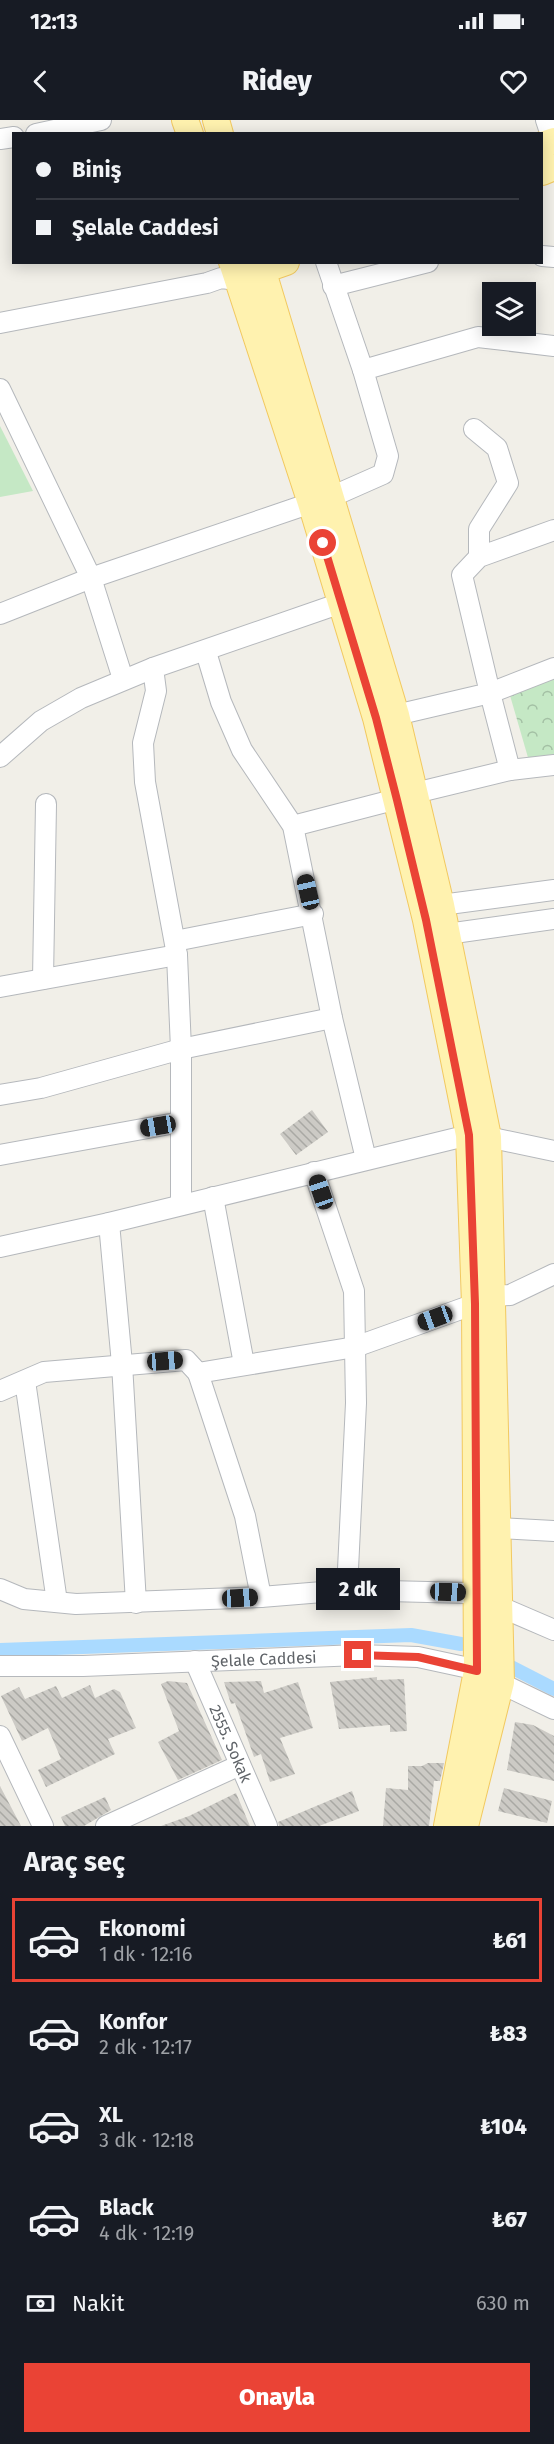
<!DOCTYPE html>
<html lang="tr">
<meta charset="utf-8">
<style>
:root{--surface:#171b24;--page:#242831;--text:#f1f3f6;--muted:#9ea1a6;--line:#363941;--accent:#ea4335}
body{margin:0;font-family:"Fira Sans",sans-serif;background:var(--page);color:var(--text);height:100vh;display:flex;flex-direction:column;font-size:22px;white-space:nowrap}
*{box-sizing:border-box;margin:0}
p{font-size:20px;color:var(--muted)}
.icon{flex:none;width:33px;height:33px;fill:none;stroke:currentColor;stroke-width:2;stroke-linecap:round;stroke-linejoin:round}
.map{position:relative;height:1706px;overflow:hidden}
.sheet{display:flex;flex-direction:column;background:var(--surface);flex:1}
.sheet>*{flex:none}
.banner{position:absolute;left:12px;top:12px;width:531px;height:132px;border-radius:0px;box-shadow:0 3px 15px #0003;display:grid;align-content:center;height:132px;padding:0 24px;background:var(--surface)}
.controls{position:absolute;left:482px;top:162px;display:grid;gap:12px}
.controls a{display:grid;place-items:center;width:54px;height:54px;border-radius:0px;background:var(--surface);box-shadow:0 3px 15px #0003;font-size:30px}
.end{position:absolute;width:27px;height:27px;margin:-14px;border:8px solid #ea4335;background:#fff;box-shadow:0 0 0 3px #fff}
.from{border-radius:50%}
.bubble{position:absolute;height:42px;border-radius:0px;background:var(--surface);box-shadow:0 3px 15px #0003;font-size:20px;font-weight:800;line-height:42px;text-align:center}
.car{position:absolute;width:18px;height:36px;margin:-18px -9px;border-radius:8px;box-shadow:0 0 4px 2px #0007;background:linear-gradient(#222 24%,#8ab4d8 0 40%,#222 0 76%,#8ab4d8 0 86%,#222 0)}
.banner b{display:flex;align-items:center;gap:21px;height:57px;font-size:22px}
.banner b+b{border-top:2px solid var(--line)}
.banner i{width:15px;height:15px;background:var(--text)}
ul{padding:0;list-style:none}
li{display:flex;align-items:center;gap:18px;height:84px;margin:0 12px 9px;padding:0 12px;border:3px solid transparent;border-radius:0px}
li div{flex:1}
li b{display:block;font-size:22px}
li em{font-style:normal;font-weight:800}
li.active{border-color:var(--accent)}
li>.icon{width:54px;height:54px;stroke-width:1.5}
h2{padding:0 24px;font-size:27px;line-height:72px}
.pay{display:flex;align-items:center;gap:15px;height:66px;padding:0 24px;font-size:22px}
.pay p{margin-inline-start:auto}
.primary-button{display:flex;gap:12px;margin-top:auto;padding:12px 24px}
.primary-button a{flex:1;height:69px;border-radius:0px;background:var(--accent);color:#fff;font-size:24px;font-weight:800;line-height:69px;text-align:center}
.status{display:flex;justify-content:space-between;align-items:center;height:42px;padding:0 30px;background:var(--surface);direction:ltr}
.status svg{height:16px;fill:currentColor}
header{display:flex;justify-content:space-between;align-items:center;height:78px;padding:0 24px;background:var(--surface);font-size:27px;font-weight:800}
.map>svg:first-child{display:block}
.grass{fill:#c5e8c5}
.park{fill:url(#park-crowns)}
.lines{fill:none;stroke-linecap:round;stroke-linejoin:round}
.canal{stroke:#aadaff;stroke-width:14}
.building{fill:url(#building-back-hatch)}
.minor-casing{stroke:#b5b8bc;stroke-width:22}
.major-casing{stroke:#f2c960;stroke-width:28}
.minor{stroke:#fff;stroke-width:20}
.major{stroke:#fff2af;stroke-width:26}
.route{stroke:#ea4335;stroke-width:8}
.labels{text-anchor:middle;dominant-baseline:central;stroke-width:4.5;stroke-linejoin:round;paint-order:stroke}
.street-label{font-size:16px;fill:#5f6368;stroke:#fff}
</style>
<div class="status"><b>12:13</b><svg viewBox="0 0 49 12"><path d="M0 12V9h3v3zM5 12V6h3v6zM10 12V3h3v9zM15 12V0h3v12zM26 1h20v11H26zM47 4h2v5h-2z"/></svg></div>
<header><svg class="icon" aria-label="back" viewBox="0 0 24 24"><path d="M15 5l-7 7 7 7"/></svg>Ridey<svg class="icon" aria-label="heart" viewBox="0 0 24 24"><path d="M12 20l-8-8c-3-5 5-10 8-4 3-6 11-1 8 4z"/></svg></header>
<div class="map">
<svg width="554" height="1706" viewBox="0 0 554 1706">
<defs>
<pattern id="park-crowns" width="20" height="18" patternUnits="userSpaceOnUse" patternTransform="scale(1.5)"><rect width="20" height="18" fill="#c5e8c5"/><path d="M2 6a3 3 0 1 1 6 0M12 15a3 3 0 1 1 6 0" fill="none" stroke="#a3c0a4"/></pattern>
<pattern id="building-back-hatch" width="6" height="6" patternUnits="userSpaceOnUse" patternTransform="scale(1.5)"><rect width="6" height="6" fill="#cccac5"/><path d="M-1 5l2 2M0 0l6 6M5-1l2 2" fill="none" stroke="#a9a8a4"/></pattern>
</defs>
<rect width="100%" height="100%" fill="#f1efe8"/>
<path class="grass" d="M0,306L33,371L0,377Z"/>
<path class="park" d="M554,556V639L529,641L509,572Z"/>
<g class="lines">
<path class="canal" d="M0,1530L411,1515L461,1524
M509,1546L554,1569"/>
</g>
<path class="building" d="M312,990L328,1012L296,1035L280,1014Z
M377,1557V1560L404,1559L407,1611L390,1612V1605L339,1609L330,1562Z
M168,1561L187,1563L222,1640L178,1660L158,1622L179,1611L161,1564Z
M261,1561L264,1573L298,1562L313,1608L280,1618L295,1654L270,1662L261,1634L254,1637L235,1583L231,1584L224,1562Z
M90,1565L95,1578L114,1569L120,1572L136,1608L108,1619L115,1634L46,1667L38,1650L61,1639L48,1608L22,1621L1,1576L19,1567L25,1579L56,1566L62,1578Z
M515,1602L533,1605L554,1616V1661L507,1650Z
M428,1643H444L440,1661H434L429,1706H383L386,1668L408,1670V1646H422Z
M0,1666L21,1706H0Z
M504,1668L552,1681L547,1703L498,1691Z
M352,1671L359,1691L319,1706H279L278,1702Z
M236,1673L250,1706H161L189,1696Z
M105,1677L111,1690L84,1706H65L61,1697Z"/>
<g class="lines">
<g class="minor-casing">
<g id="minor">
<path d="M546,0L553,21"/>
<path d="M36,14L101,0"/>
<path d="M0,19L14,17"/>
<path d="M542,136L554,137"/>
<path d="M326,142L363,250L388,336L383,354L331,377"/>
<path d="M333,166L428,142"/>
<path d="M0,203L207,163L221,158L238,160"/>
<path d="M363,250L478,217L554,226"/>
<path d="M0,269L91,458L123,559"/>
<path d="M474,309L497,328L508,363L479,409V437"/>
<path d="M0,494L91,458L311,383"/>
<path d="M206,532L221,582L242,630L293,706L332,898L366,1039"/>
<path d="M396,595L490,573L462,455L479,437L554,410"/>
<path d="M0,637L41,601L81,578L153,548"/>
<path d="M510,650L490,573L554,548"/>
<path d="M415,673L510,650L554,645"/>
<path d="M293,706L397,679"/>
<path d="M441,785L554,770"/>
<path d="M447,814L554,799"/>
<path d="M175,821L313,794"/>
<path d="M43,859L46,684"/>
<path d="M0,867L177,835"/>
<path d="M0,975L41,968L181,929L332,898"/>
<path d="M488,1017L554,1031"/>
<path d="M0,1035L181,1002"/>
<path d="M314,1052L354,1171L356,1283L347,1470"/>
<path d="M213,1077L244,1244"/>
<path d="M181,1085V929L177,835L145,662L143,623L156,571L153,548L341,483"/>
<path d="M109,1103L122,1244L136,1483"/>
<path d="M0,1127L109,1103L469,1015"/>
<path d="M492,1176L510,1175L554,1154"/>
<path d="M198,1253L245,1396L261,1477"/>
<path d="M25,1261L57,1482"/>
<path d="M0,1271L44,1252L186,1240L198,1253L355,1227L475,1184"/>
<path d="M499,1408L554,1411"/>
<path d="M0,1469L24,1479L76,1484L261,1477L347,1470L468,1473L554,1510"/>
<path id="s1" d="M195,1541L267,1706"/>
<path id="s2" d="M0,1546H83L358,1535L418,1537L469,1548L554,1589"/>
<path d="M0,1616L43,1706"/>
<path d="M106,1706L240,1645"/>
</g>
</g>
<g class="major-casing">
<path id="major" d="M185,0L190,14
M216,0L220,14
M542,25L554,21
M542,52L554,47
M232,142L311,383L376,598L426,800L469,1015L475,1184L477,1551L447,1706
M260,142L396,595L441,785L488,1017L501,1562L465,1706
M246,156L286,142"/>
</g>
<use href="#minor" class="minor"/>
<use href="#major" class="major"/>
</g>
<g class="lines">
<path class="route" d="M323,423L376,598L397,680L426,800L469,1015L475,1184L477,1551L418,1537L358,1535"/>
</g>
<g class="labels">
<g class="street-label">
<text stroke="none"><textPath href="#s2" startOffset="264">Şelale Caddesi</textPath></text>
<text stroke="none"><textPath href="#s1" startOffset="90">2555. Sokak</textPath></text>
</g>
</g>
</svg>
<div class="controls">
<a><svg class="icon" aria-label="layers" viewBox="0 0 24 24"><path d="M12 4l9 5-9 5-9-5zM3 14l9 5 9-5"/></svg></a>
</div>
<i class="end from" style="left:323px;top:423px"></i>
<i class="end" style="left:358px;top:1535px"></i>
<div class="bubble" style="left:316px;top:1448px;width:84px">2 dk</div>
<i class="car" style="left:308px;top:772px;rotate:347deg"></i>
<i class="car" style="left:158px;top:1006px;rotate:260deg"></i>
<i class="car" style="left:321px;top:1072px;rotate:341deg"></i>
<i class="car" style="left:435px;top:1198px;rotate:250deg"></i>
<i class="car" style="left:165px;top:1241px;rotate:86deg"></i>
<i class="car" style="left:448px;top:1472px;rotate:92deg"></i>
<i class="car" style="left:240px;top:1478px;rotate:87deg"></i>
<div class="banner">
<b><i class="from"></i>Biniş</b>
<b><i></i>Şelale Caddesi</b>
</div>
</div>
<section class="sheet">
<h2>Araç seç</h2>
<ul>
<li class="active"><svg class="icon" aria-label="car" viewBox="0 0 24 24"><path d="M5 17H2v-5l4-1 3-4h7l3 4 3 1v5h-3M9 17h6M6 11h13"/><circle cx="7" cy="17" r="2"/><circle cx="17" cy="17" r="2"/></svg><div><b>Ekonomi</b><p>1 dk · 12:16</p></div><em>₺61</em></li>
<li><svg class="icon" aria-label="car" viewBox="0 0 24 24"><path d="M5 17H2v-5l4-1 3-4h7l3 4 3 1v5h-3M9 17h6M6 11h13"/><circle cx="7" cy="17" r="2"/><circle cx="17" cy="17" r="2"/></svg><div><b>Konfor</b><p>2 dk · 12:17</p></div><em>₺83</em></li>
<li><svg class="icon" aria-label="car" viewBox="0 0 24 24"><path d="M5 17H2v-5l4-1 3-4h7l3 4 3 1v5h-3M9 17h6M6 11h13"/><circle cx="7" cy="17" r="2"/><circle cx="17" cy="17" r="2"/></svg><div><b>XL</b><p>3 dk · 12:18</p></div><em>₺104</em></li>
<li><svg class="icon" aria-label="car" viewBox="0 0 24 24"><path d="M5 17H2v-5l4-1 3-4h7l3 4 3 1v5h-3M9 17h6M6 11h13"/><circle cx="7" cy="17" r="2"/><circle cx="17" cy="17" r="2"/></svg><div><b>Black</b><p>4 dk · 12:19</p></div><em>₺67</em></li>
</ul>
<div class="pay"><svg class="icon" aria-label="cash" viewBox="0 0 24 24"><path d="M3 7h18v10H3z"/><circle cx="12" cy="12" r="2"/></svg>Nakit<p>630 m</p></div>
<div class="primary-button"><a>Onayla</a></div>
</section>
